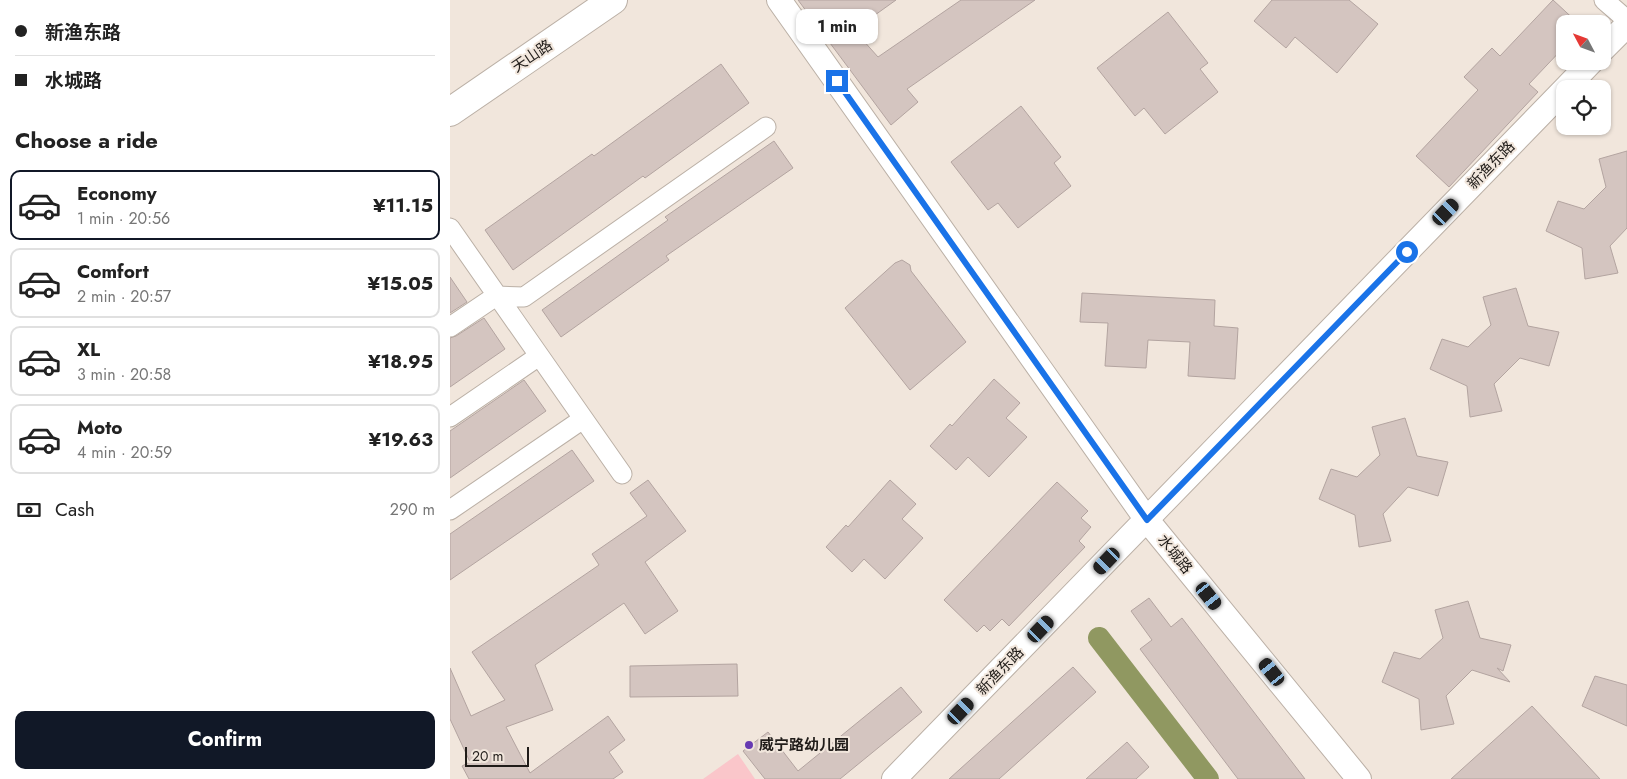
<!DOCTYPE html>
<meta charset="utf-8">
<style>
:root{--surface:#fff;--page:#f6f6f6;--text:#222;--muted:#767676;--line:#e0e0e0;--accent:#111827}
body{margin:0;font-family:Jost,"Noto Sans SC",sans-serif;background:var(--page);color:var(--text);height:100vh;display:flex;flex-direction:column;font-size:19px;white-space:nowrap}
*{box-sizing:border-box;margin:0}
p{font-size:16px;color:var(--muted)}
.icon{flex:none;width:28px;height:28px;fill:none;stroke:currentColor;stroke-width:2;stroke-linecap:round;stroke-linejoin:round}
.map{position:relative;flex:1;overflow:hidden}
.sheet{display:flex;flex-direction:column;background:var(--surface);width:450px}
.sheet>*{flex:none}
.top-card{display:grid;align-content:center;height:110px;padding:0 15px;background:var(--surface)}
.needle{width:32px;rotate:311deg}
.buttons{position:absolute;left:1106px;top:15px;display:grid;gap:10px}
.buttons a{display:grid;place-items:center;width:55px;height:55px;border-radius:10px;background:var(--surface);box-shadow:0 1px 4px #0004;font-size:25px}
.scale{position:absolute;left:15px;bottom:12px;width:64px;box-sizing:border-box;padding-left:5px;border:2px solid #201c19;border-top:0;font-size:14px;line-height:18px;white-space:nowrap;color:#201c19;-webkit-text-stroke:4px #f1e6dc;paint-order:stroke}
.end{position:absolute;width:22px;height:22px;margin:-11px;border:6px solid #1a73e8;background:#fff;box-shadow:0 0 0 2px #fff}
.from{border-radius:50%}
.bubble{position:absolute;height:35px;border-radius:10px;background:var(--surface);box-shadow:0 1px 4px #0004;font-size:16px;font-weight:700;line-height:35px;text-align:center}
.car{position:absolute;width:15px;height:30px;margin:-15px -8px;border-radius:6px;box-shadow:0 0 4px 1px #0007;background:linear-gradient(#222 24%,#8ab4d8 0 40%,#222 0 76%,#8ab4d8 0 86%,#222 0)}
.top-card b{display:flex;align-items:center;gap:18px;height:48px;font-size:19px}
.top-card b+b{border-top:1px solid var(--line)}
.top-card i{width:12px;height:12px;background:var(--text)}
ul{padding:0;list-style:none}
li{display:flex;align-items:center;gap:15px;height:70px;margin:0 10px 8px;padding:0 5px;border:2px solid var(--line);border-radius:10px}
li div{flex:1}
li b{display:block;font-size:19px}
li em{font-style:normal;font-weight:700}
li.selected{border-color:var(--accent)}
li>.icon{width:45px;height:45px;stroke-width:1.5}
h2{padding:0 15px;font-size:22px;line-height:60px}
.pay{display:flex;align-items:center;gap:12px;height:55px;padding:0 15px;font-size:19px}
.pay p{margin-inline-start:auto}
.action{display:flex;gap:10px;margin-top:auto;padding:10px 15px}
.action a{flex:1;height:58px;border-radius:10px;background:var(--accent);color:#fff;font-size:20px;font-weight:700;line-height:58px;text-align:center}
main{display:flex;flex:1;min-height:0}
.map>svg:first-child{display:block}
.green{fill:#fac6ca}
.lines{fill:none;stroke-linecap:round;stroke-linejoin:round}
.canal{stroke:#909861;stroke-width:22}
.building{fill:#d4c5c0;stroke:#b3a4a0}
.minor-casing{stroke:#bbb0a6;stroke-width:21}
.tertiary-casing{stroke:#bbb0a6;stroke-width:26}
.secondary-casing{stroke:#bbb0a6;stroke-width:30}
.minor{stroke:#fff;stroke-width:19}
.tertiary{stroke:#fff;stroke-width:24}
.secondary{stroke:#fff;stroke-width:28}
.route{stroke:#1a73e8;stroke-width:6}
.poi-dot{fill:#673ab2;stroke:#f1e6dc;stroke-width:2}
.labels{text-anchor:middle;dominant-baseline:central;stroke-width:4;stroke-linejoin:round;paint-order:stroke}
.street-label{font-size:15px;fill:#201c19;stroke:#f1e6dc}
.poi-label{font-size:15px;font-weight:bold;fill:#201c19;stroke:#f1e6dc;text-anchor:start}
</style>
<main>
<section class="sheet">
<div class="top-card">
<b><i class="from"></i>新渔东路</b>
<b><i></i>水城路</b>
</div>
<h2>Choose a ride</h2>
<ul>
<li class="selected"><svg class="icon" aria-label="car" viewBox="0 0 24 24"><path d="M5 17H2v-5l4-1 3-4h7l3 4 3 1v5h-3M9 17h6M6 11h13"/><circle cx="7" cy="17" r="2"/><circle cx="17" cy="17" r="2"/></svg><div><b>Economy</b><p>1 min · 20:56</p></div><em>¥11.15</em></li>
<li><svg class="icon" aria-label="car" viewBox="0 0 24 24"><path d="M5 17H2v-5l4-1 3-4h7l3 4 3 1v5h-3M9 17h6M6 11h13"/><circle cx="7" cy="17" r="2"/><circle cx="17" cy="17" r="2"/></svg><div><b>Comfort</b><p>2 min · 20:57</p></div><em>¥15.05</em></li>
<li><svg class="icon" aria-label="car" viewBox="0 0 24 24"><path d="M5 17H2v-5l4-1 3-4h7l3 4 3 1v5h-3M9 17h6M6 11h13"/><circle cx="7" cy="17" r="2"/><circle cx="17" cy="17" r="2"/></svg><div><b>XL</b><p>3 min · 20:58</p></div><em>¥18.95</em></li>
<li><svg class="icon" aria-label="car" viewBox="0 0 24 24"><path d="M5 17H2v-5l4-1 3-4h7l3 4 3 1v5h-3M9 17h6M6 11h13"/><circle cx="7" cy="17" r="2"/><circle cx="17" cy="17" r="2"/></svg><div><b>Moto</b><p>4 min · 20:59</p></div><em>¥19.63</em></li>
</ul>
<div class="pay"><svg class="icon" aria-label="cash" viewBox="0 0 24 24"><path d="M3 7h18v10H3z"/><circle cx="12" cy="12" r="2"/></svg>Cash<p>290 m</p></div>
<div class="action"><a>Confirm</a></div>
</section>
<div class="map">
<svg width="1177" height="779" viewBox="0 0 1177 779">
<rect width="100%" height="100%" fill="#f1e6dc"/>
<path class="green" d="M288,754L305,779H253Z"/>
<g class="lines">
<path class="canal" d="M649,638L758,779"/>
</g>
<path class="building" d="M348,0H446L404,30L428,57L511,0H585L457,89L468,102L441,125Z
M822,0H899L928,24L887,73L845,37L836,48L804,21Z
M1103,0L1129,24H1115V46L1079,84L1088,92L999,187L966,156L1028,90L1014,77L1042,48L1050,56Z
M718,12L758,63L750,69L768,92L715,134L694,108L685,116L647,68Z
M271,64L299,103L195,178L193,176L63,270L35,230L142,154L144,156Z
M571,106L611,157L604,163L621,186L568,228L548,203L538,210L501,162Z
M324,141L343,168L216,256L219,260L111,337L92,310L218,220L215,217Z
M1177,151V228L1160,246L1168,273L1135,279L1132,248L1096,231L1108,201L1134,209L1156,187L1149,159Z
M452,260L460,265L461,271L516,342L460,390L395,308L445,263Z
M0,277L17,302L0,313Z
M1066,288L1078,326L1109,332L1099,366L1070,358L1044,384L1052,411L1020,417L1017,386L980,369L992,339L1018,347L1041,325L1033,297Z
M632,293L765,300L764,326L788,328L785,379L738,376L740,342L698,340L696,368L655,366L658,323L630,322Z
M34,318L55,349L0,387V338L6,336Z
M544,379L570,403L556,418L577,437L539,477L518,457L506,470L480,446L500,424L502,426Z
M74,380L96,411L0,478V431Z
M955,418L967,456L998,462L988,496L958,487L933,514L941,541L909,547L905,515L869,499L881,469L907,477L930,455L922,427Z
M122,450L144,481L0,580V534Z
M198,480L236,531L195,562L228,611L195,634L174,603L85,665L103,710L56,727L80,773L158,716L175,740L159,752L173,772L163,779H19L12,766L20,762L0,719V668L21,716L55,700L22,652L149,565L142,554L197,516L180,493Z
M440,480L466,504L452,519L473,538L435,579L414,559L402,572L376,547L396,525L398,527Z
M607,482L638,511L631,518L641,527L629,541L635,547L559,626L552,619L540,631L534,625L527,632L494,600Z
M699,598L721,627L732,618L855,779H788L690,649L702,640L681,611Z
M1018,601L1030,638L1061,645L1053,671L1047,668L1060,682L1022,670L996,696L1004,724L971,730L969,699L932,682L944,652L970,659L993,638L985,610Z
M287,664L288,696L180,697V666Z
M623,667L646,692L549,779H499Z
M1145,676L1177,685V726L1132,706Z
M451,687L472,712L390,779H315L293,751L318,732L348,771Z
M1082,706L1150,779H1001Z
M677,742L699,767L686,779H636Z"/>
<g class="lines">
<g class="minor-casing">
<path id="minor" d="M1154,0L1177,20
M0,228L172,474
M0,327L46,296L74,297L316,127
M0,417L89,356
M0,510L133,419"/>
</g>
<g class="tertiary-casing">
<path id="tertiary" d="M329,0L697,520L909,779
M1152,50L1177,25
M1115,89L1142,61
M444,779L1115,89"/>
</g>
<g class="secondary-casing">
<path id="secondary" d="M0,112L163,0"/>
</g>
<use href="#minor" class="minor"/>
<use href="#tertiary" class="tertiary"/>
<use href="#secondary" class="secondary"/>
</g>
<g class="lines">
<path class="route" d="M387,81L697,520L957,252"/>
</g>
<circle class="poi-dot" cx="299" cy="745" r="5"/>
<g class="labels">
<g class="street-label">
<text transform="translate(82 56) rotate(-34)">天山路</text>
<text transform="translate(1041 165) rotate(-46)">新渔东路</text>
<text transform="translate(725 554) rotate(51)">水城路</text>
<text transform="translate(550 671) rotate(-46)">新渔东路</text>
</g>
<g class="poi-label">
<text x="309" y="745">威宁路幼儿园</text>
</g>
</g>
</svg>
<div class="buttons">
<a><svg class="needle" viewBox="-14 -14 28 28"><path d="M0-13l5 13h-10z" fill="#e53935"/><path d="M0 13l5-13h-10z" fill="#767676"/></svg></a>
<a><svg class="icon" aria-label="locate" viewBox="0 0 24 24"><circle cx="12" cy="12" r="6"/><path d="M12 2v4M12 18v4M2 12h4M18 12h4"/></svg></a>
</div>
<div class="scale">20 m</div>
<i class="end from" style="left:957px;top:252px"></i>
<i class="end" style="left:387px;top:81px"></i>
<div class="bubble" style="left:346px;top:9px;width:82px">1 min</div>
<i class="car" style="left:996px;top:212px;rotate:44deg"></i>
<i class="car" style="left:657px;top:561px;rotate:224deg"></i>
<i class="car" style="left:759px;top:596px;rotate:141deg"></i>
<i class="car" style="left:591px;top:629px;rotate:44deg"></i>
<i class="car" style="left:822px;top:672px;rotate:321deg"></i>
<i class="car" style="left:511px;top:711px;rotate:44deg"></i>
</div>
</main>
